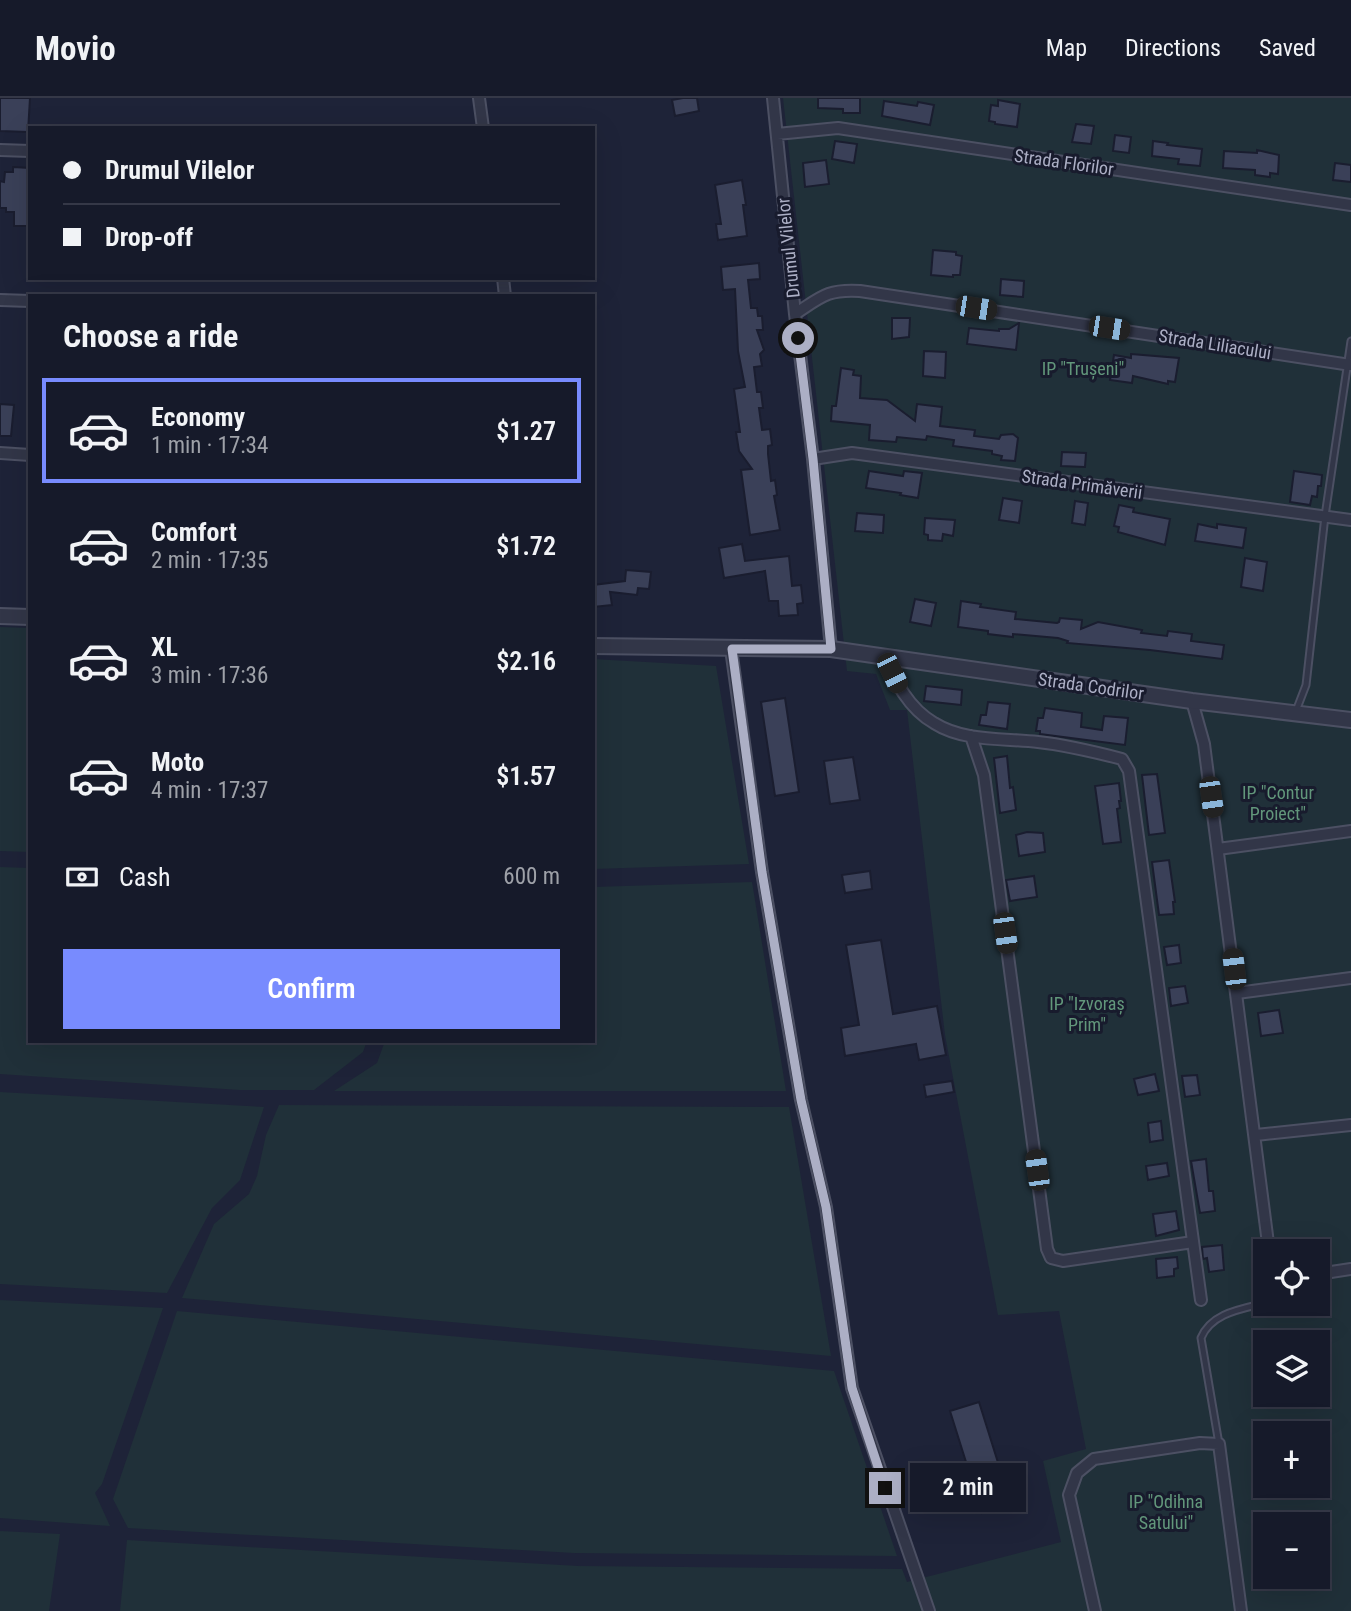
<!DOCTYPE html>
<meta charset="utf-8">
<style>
:root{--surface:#161a2a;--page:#232736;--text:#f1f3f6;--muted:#9ea1a8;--line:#353847;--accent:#788bfe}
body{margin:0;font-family:"Roboto Condensed",sans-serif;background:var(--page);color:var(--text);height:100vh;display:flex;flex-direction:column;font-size:26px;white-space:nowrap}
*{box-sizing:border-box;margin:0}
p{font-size:23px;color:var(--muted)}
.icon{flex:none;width:38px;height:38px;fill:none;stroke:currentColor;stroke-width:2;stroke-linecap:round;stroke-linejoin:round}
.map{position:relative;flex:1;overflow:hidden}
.panel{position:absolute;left:28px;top:196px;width:567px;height:749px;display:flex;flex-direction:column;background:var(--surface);border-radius:0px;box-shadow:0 7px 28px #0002,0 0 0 2px var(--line)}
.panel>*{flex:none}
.guide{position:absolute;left:28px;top:28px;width:567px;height:154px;border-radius:0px;box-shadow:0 7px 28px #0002,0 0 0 2px var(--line);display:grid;align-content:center;height:154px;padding:0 35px;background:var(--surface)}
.buttons{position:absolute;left:1253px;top:1141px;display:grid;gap:14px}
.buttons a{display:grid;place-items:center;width:77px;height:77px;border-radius:0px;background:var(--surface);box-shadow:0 7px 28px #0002,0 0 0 2px var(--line);font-size:35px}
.end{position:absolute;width:32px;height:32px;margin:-16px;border:9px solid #acafc5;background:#111;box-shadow:0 0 0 4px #111}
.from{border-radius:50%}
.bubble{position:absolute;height:49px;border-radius:0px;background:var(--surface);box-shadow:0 7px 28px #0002,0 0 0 2px var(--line);font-size:23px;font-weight:600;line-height:49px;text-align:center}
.car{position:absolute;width:21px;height:42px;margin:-21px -10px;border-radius:9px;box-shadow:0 0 5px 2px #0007;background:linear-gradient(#222 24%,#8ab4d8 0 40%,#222 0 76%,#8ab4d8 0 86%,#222 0)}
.guide b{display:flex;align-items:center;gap:24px;height:66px;font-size:26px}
.guide b+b{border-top:2px solid var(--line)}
.guide i{width:18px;height:18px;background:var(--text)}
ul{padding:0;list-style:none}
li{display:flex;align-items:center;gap:21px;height:105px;margin:0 14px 10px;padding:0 21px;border:4px solid transparent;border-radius:0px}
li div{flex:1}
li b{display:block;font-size:26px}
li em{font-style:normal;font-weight:600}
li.current{border-color:var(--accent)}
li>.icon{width:63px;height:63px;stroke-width:1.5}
h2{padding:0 35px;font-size:32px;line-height:84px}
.pay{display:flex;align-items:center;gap:18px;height:77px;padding:0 35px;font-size:26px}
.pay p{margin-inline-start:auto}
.cta{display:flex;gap:14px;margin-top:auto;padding:14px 35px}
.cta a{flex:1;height:80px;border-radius:0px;background:var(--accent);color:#fff;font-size:28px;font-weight:600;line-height:80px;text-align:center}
header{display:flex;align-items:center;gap:42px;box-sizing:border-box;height:98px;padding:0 35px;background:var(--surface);border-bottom:2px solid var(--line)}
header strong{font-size:33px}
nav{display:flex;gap:38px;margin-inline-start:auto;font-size:24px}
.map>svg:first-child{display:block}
.green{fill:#203039;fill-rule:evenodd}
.building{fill:#3a4058;stroke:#1a1d2f;stroke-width:2}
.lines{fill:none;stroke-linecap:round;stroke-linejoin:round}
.service-casing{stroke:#4c5063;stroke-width:9}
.minor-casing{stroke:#4c5063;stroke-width:14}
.tertiary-casing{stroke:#4c5063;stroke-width:18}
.service{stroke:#323648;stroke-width:5}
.minor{stroke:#323648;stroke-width:10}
.tertiary{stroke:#323648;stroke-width:14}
.route{stroke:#acafc5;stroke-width:9}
.labels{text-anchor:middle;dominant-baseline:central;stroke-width:6;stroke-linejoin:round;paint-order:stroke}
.street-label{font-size:18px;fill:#acafc5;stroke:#181b2d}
.park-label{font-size:18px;fill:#62977b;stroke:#181b2d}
</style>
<header>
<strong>Movio</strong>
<nav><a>Map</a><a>Directions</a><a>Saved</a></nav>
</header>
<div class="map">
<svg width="1351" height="1513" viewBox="0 0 1351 1513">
<rect width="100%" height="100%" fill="#1e2338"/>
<path class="green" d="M783,0H1351V1513H120L127,1442L578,1468L902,1471L907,1484L1061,1444L1043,1363L1086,1351L1059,1213L998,1217L945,937L907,612H890L876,576L847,573ZM1265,1153H1318V1206H1265ZM1265,1244H1318V1297H1265ZM1265,1335H1318V1388H1265ZM1265,1426H1318V1479H1265Z
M0,529L30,530V754L0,753Z
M593,561L716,568L749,766L593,771Z
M0,769L30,770V943H367L363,954L314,992H240L0,976Z
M752,784L786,993H334L377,965L385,943H593V789Z
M0,994L264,1009L240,1082L212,1110L167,1195L0,1186Z
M279,1007L789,1009L831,1258L182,1200L214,1126L249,1096L257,1078L266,1037Z
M0,1202L163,1210L102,1386L95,1395L110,1428L0,1420Z
M177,1213L834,1273L897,1458L574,1455L128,1430L113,1401Z
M0,1433L60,1436L49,1513H0Z"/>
<path class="building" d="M0,0H30L28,34L0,33Z
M683,0H697L699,13L675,18L672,2Z
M818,0H860V15H843V11L818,10Z
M998,2L1020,6L1017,29L995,26V24L989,23L991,7L998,8Z
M884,3L917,8L918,4L934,7L930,27L882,18Z
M1076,26L1094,28L1091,46L1072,44Z
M1115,37L1131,39L1129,55L1113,53Z
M835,43L857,46L854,65L832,61Z
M1153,43L1168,45L1167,47L1202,51L1200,68L1178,66L1179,61L1152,58Z
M1257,52L1279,57L1278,76L1270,75V79L1255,77V72L1223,70L1224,53L1257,55Z
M826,62L829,86L805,89L803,65Z
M1335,65L1351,67V84L1333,82Z
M13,69L30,70L29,128H14V114H6V110H0V83L4,84L5,74H13Z
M742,82L746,107H743L747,138L718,142L716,126H721L715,87Z
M933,152L956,154V157L962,158L960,177H953V179L931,177Z
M759,165L760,181L748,182L751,210H757L758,218H762L763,232H757L764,252L760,256L762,268L754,269L757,294H761L763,310H759L762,332L770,331L772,347L768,348V356L771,383L775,382L777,397L774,398L780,432L750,437L741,372L752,371L739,353L736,334H740L734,291L745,289L738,253L735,191L723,192L721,169Z
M1001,181L1024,183L1023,199L1000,197Z
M892,220H910L909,239L892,241Z
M1019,225L1016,252L967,246L969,230L999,233V231H1009Z
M924,253L946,254L945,280L923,278Z
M1131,256L1179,260L1175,284L1168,283V286L1133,278L1132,285L1110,282L1114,257L1131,260Z
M841,270L854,272L853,277L861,278L860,300L887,302L915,323L917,306L942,309L940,328L975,332L974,338L999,341L1001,337L1013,336L1018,340L1015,363L1001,362L1002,358L992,356V353L953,348L954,342L927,338L926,342L897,339L896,344L869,342L870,327L831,323L832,308H836Z
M0,306L14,307L11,338H0Z
M1062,354L1086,355L1085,369L1061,368Z
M869,373L903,378L904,373L922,375L918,400L900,397L901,395L866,390Z
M1294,373L1322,377L1321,388H1318L1317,399L1312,398L1310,407L1290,404Z
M1003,400L1022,403L1019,425L999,422Z
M1075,403L1088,405L1085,427L1072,425Z
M1119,407L1134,410L1133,414L1170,421L1165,447L1118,434L1119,429L1114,428Z
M857,415L884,417L883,435L855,433Z
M925,420L955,422L953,438L943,436L942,443L928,442V437L924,436Z
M1198,426L1217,430V426L1246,430L1243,450L1195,443Z
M742,446L745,463L789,458L792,488L801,487L803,505L797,506L798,517L779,518L778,503H769L765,473L724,480L719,450Z
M1245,460L1267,464L1263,493L1241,489Z
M626,472L651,474L649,491L638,490L637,497L610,494L612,507L593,509V487L625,483Z
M915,501L936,505L931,528L910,524Z
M961,503L981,506L980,509L1016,514L1015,521L1057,525L1059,524L1060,520L1082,522L1081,531L1098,524L1142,532L1141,535L1167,538L1168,533L1192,536L1191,543L1224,547L1222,561L1150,552L1067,545L1068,543L1058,540L1013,536V539L988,536V533L958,529Z
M926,588L962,592L961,607L924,603Z
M785,600L799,694L775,698L761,604Z
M988,604L1010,606L1007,631L979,627L981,617H986Z
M1045,610L1082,615L1081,629L1102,632L1104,618L1128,620L1125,647L1040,636V633H1036L1038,620H1043Z
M1007,658L1010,690L1013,689L1016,712L1000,715L994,660Z
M853,659L860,702L830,706L824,663Z
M1157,676L1165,735L1149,737L1142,677Z
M1119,685L1121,703H1119L1120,710L1117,711L1121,744L1103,746L1095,688Z
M1027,734L1043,735L1045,754L1019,758L1016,737Z
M1169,762L1175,804H1173L1174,816L1159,817L1152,764Z
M870,773L872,791L845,795L842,777Z
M1034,778L1037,799L1010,803L1006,782Z
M881,842L893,916L937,908L946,957L919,962L916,946L845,958L841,930L859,927L846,847Z
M1179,847L1181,865L1167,867L1164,849Z
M1185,888L1188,905L1171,908L1169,890Z
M1279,912L1283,935L1261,938L1258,915Z
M1155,976L1159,993L1138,997L1134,981Z
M1197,977L1200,997L1185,999L1182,978Z
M952,983L954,994L926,999L924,987Z
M1161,1023L1163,1042L1150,1044L1148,1025Z
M1206,1061L1209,1093H1213L1215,1113L1200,1115L1191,1063Z
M1167,1065L1169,1078L1148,1082L1146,1068Z
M1176,1113L1179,1132L1156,1138L1153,1116Z
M1222,1147L1224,1172L1209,1174L1207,1160L1203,1161L1202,1149Z
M1177,1159L1178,1170L1174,1171V1178L1157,1180L1156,1161Z
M979,1304L1011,1406L982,1415L950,1313Z"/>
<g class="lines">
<g class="service-casing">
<path id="service" d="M1296,613L1306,587L1325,418L1351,243
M1219,1346L1201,1240C1211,1215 1241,1211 1265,1205"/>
</g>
<g class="minor-casing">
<path id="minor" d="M479,0L483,30
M773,0L795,216L813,361L831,551
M777,36L838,30L1351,107
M0,52L30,53
M503,180L505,198
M0,202L30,203
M795,216C821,199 827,191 860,193L1351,267
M0,355L30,357
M813,361L852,355L1351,422
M731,551L762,774L801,1002L826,1109L852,1290L929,1513
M884,558C896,584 908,610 934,625C964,644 1004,640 1038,644C1066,647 1095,654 1122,661L1129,673L1201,1202
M1192,603L1204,646L1269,1153
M971,638L984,677L1047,1151L1051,1160L1063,1163L1193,1144
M1218,751L1351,733
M1237,895L1351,880
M1256,1037L1351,1027
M1318,1176L1351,1171
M1095,1513L1069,1397L1077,1375L1094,1361L1200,1345L1219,1346L1241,1513"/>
</g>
<g class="tertiary-casing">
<path id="tertiary" d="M0,518L30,519
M593,548L831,551L1192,603L1351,622"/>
</g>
<use href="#service" class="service"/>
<use href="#minor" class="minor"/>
<use href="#tertiary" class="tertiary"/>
</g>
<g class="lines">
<path class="route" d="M798,240L813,361L831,551H732L762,774L801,1002L826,1109L852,1290L885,1390"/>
</g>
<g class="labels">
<g class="street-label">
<text transform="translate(1064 64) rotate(8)">Strada Florilor</text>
<text transform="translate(788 150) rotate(-96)">Drumul Vilelor</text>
<text transform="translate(1215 246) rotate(9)">Strada Liliacului</text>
<text transform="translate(1082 386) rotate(8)">Strada Primăverii</text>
<text transform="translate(1091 588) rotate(8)">Strada Codrilor</text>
</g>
<g class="park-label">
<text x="1083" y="270">IP "Trușeni"</text>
<text x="1278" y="694">IP "Contur<tspan x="1278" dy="21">Proiect"</tspan></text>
<text x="1087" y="905">IP "Izvoraș<tspan x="1087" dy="21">Prim"</tspan></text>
<text x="1166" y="1403">IP "Odihna<tspan x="1166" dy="21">Satului"</tspan></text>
</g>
</g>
</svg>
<div class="buttons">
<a><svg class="icon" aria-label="locate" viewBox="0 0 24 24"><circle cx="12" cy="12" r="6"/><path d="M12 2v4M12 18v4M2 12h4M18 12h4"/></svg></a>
<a><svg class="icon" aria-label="layers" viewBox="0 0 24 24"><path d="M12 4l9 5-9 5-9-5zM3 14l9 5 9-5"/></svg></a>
<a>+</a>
<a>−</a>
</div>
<i class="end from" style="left:798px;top:240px"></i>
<i class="end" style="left:885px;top:1390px"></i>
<div class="bubble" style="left:910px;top:1365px;width:116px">2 min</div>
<i class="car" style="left:976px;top:210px;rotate:99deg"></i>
<i class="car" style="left:1109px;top:230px;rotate:99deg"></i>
<i class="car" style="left:892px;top:575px;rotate:154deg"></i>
<i class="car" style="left:1211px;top:699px;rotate:172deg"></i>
<i class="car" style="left:1005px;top:835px;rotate:172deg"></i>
<i class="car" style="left:1234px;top:871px;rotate:353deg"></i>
<i class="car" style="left:1037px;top:1072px;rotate:352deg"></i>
<div class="guide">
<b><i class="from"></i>Drumul Vilelor</b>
<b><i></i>Drop-off</b>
</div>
<section class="panel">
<h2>Choose a ride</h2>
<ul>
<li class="current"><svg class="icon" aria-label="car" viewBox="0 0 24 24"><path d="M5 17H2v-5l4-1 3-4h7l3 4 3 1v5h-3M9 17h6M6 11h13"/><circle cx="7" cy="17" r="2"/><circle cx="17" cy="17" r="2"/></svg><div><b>Economy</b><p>1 min · 17:34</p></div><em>$1.27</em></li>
<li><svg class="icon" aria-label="car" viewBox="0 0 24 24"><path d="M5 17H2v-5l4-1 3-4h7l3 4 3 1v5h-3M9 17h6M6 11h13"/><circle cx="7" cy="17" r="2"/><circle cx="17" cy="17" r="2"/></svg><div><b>Comfort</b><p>2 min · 17:35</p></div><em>$1.72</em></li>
<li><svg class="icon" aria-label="car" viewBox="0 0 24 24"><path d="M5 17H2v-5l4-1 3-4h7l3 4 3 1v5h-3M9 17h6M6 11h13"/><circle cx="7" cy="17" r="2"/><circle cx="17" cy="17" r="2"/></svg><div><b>XL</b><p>3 min · 17:36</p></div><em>$2.16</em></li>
<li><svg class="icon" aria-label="car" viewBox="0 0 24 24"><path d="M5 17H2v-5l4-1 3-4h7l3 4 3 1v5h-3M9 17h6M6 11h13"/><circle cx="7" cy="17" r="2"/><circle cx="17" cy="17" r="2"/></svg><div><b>Moto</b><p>4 min · 17:37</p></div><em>$1.57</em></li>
</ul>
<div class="pay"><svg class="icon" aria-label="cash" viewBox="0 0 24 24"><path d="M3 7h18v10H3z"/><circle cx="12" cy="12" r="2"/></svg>Cash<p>600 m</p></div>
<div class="cta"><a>Confirm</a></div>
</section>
</div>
